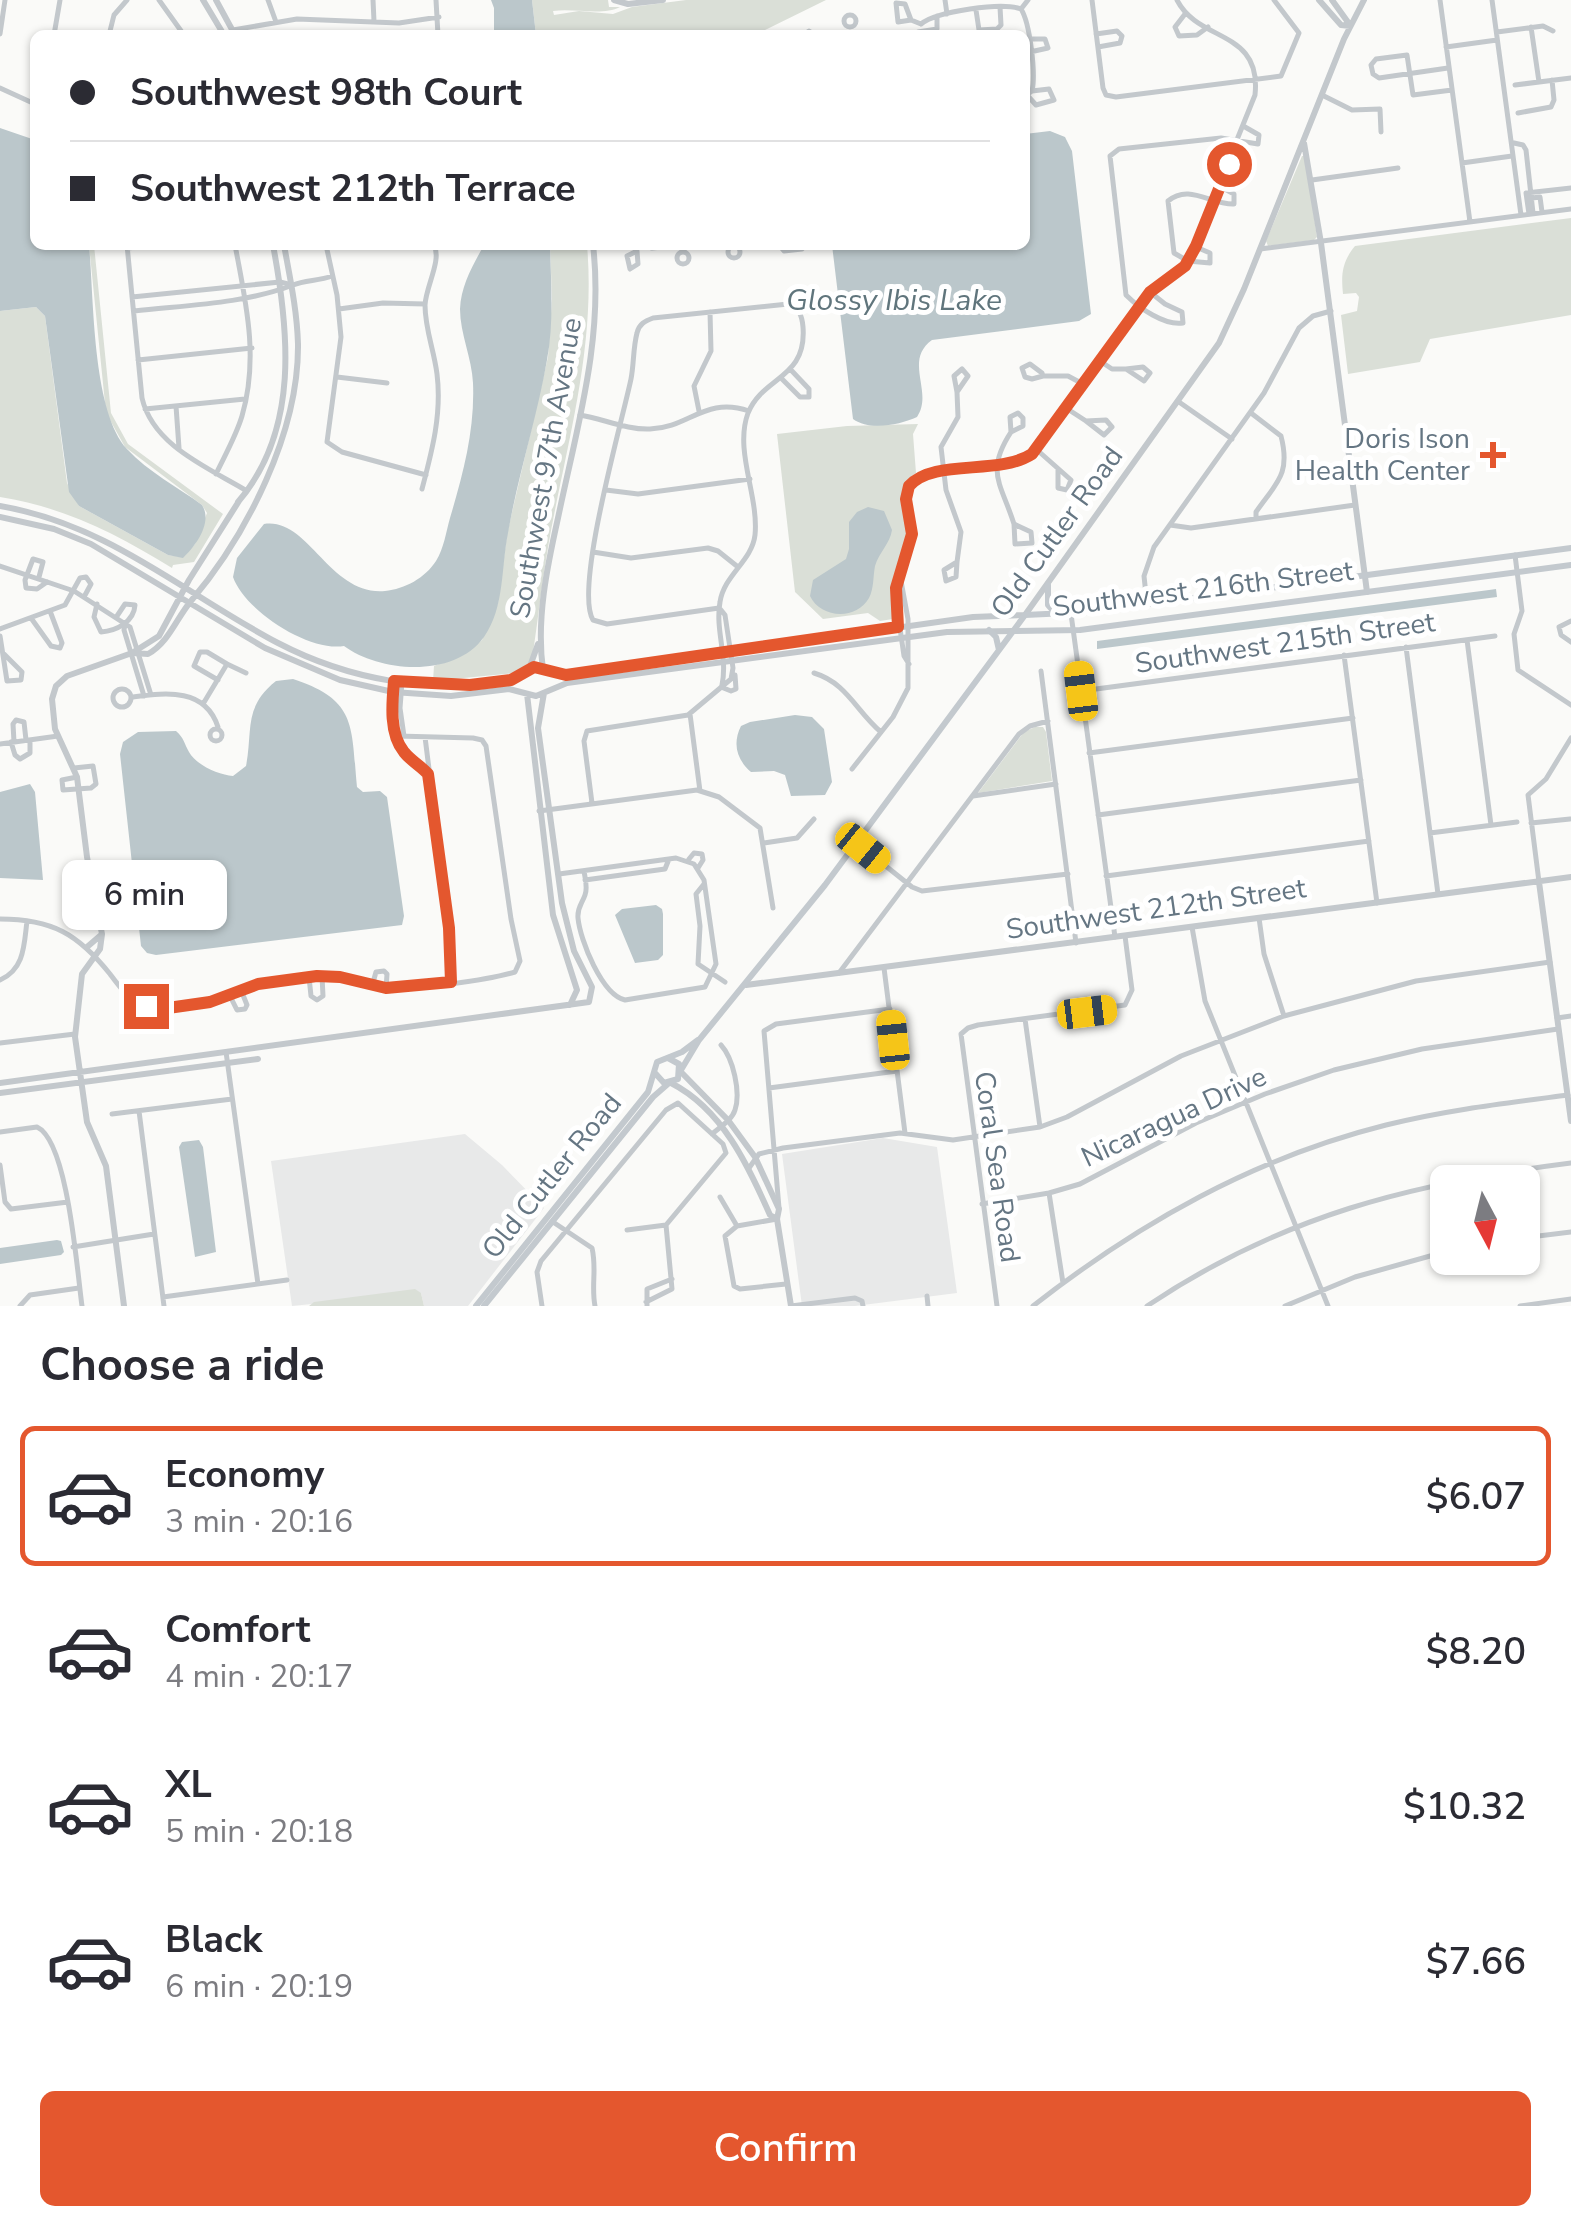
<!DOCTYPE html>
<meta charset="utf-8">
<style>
:root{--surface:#fff;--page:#f2f2f3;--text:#2b2b33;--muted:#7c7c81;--line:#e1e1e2;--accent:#e4572e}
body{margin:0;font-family:"Nunito Sans",sans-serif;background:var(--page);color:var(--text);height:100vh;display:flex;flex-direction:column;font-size:38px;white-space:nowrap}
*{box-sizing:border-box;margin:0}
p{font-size:32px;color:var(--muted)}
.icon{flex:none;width:55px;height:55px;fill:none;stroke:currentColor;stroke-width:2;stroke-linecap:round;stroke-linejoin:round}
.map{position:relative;height:1306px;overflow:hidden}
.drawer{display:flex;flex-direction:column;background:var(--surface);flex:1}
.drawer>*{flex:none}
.top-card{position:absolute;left:30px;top:30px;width:1000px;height:220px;border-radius:15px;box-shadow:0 2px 8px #0004;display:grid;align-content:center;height:220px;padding:0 40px;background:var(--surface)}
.needle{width:65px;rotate:173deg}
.buttons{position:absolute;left:1430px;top:1165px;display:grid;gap:20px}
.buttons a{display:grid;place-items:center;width:110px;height:110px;border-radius:15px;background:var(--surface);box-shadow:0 2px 8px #0004;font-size:50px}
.end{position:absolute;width:45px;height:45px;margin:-22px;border:12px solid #e4572e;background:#fff;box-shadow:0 0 0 5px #fff}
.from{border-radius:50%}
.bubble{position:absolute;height:70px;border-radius:15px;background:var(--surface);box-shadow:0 2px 8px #0004;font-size:32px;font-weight:600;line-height:70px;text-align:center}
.car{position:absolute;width:30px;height:60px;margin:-30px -15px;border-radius:12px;box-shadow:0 0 8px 2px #0007;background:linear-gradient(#f5c518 24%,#345 0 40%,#f5c518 0 76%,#345 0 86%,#f5c518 0)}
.top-card b{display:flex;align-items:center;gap:35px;height:95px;font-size:38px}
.top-card b+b{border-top:2px solid var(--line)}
.top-card i{width:25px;height:25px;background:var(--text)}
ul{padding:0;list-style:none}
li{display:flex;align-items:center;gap:30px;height:140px;margin:0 20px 15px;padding:0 20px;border:5px solid transparent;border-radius:15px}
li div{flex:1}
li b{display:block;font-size:38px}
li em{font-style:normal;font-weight:600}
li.current{border-color:var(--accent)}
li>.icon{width:90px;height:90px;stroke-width:1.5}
h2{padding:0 40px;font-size:45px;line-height:120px}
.action{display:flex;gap:20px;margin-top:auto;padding:20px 40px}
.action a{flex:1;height:115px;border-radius:15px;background:var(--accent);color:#fff;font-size:40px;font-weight:600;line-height:115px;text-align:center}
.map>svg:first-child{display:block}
.built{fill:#e8e9e9}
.green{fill:#dadfd7}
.water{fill:#bbc7cb}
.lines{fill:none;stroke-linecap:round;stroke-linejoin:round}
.minor{stroke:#c3c8cc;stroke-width:5}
.tertiary{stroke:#c3c8cc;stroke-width:6}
.secondary{stroke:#c3c9ce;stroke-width:6}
.route{stroke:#e4572e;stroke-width:12}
.poi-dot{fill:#e4572e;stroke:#fff;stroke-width:4}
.labels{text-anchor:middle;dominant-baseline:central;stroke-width:10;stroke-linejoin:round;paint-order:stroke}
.poi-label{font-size:28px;fill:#657683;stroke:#fff;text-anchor:end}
.street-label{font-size:28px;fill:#657683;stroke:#fff}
.water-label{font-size:30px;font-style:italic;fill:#60757c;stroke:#fff}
</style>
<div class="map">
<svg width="1571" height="1306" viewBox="0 0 1571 1306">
<rect width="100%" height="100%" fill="#fafaf8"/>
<path class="built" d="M465,1134L502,1165L544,1208L468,1306H424L421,1293L292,1306L271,1161Z
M883,1138L937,1147L957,1293L855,1306H802L782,1154Z"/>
<path class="green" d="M532,0H608L609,7H620C603,16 574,8 553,11L554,15L579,11L613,14L632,7L686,0H826L755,35H536Z
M1302,156H1305L1317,237L1314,240L1268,246L1266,241Z
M1571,218V315L1430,339L1420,362L1348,374L1341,315L1357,311L1359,297L1356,293L1343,294C1341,274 1342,262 1355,246Z
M89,245H94L111,413L128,444L223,514L194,562L173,565L172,568C117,534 64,507 0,497V311L36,307L45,316L67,483L79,506L168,555L183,557L195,544L207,513L202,505L125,447L106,413Z
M550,245H587C595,336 573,421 555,510C545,557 540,605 533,653L530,662L516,673L433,681L434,666L470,650L482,640L498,603L507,534L548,357L552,299Z
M918,424L913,434L916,473L907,480L902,492L909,531L891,591L893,619L880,621L868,613L823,619L795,592L777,434L847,426Z
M1035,727H1043L1046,732L1052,781L978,793L1024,732Z
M415,1289L421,1293L424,1306H309L314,1302Z"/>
<path class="water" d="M532,0L536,35H494V8L491,0Z
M0,128L35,140V245H89C94,298 92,411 127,449C148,472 178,487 202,505C213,522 196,546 183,558L168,555L79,506L69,492L45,316L36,307L0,311Z
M1050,131L1065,137L1072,151L1091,314L1079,321L932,340C903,361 934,392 917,417C900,425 869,431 853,419L832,245H1025V134Z
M484,245H550C551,283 554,323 547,360C537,418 518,475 508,533C501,567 505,607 484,637C454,679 379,672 344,646C309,652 245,611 233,577L237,558L264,524C309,517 329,596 385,591C405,589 425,578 436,561C444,548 446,532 450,518C463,474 475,430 473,383C472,358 460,334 460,309C461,285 473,265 484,245Z
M868,507L884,511L892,530C890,544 879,552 875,566C873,576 874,589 869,598C856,621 820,618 810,596L813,580L846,559L849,549V522L857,512Z
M1489,590L1496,589L1497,597L1097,649V641Z
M293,679C358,700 351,727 357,787L363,792L380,791L387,797L404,916L402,925L156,955L147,953L141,946L120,754L123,742L138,732L176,731C184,738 184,743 189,752C196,765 219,775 233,776L246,766C253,731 243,707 276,681Z
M795,715L812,717L824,729L832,782L825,795L791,796L785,775L774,771L751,772C737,760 732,744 741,726L750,722Z
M30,784L35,792L43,880L0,878V792Z
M656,905L662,909L663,914V955L658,960L635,963L615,915L622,909Z
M199,1140L203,1147L216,1252L195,1257L179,1147L182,1142Z
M57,1240L61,1241L64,1252L61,1255L0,1264V1248Z"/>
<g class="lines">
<path class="minor" d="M159,0L184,35
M268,0L276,22
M373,0L374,21
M436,0L438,35
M945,0L947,14
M1092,0L1103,88L1106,95L1116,97L1281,76L1299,33L1274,0
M1440,0L1470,222
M1492,0L1521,215
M1021,9C1030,23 1036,74 1032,91
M1021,9L1028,0
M976,10L979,30L997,29L1001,25L1000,7
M1185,14L1175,27L1179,36L1197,35L1208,27
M844 21a6 6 0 1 1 12 0a6 6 0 1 1-12 0Z
M911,20L905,4L896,3L898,22L911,20L921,24
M921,24C937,11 1002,2 1021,9
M1531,27L1539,82
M233,30L297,19L399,23L439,17
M918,32L937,29V16
M1497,32L1543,26L1553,31
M0,34L5,0
M1096,34L1117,31L1122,36L1120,43L1098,47
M54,35L60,0
M109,35L114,15L127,0
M803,35L809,31L815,35
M1029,39H1045L1048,48L1030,52
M1446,47L1497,40
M1448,68L1379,78L1373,74L1371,65L1376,59L1407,55L1413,95L1452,90
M1515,85L1571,78
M0,88L35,104
M1322,95L1352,110L1380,109L1381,132
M1025,96L1032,91L1049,89L1054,100L1036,105L1027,95
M1518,113L1551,107L1554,100L1552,80
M1514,143L1523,145L1526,150L1533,213
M1462,163L1512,156
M1312,180L1398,168
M1532,198L1540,197L1542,212
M1529,214L1526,193L1571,188
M127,245L142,398C153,446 209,468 247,491
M326,245L337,295L341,337L327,442L342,452L426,475
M779,245L784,251L802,249L805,245
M728 252a6 6 0 1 1 12 0a6 6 0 1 1-12 0Z
M645,246L652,248L681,245
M1196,247L1210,253V263L1188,261L1174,253L1168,201C1189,183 1211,205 1234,204V194L1219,186
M127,248L161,245
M1260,249L1571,209
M637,251L638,264L630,269L627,256Z
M677 258a6 6 0 1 1 12 0a6 6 0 1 1-12 0Z
M1150,292L1165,304L1182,312L1183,323C1165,326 1139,308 1126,295L1110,156L1119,149L1221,138L1258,144L1259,135L1245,127
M132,297L280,282L292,285
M339,309L383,303L425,304
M134,311C187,305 243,304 293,285C305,280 319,281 332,276
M138,360L252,348
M1100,361L1112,369H1126
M1030,364L1042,373L1043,376L1032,379L1025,377L1022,368Z
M1143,367L1150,373L1144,381L1126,369Z
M962,369L968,376L957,392L954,376Z
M1044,376H1068L1083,384
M337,377L387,383
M782,379L800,397H809V389L791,370
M957,392L958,417L941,447L946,490L961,532L957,562
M1179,402L1232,439
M176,406L179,448
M1066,408L1086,421
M145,409L245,399
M699,411L694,386L711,351L710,312
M1018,413L1023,418V426L1011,432L1010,417Z
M1251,413L1281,436C1291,475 1276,483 1256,512V519
M580,415C603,419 628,430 650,429C689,428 705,396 749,411
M1106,420L1112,427L1104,435L1086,421Z
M1011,432C985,472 1001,483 1014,524
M1036,449L1071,480L1067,490L1058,488V470
M216,474C225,455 236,436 242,416C259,358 246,303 235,245
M422,489C432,451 442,414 437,374C434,350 425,329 425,305C426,286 442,260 434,245
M606,490L638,494L750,479
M1014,524L1031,532L1032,543L1015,544Z
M1170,525L1191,528L1355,505
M593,552L631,558L708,548L718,551L738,567
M1515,555L1522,611L1514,634L1518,670L1571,705
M957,562L956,577L946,581L944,570Z
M0,566L74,591L130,627L151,695
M39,577L43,562L33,559L25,580L26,588L37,589L47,582
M97,604L94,617L101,632C116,631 134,622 135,605L125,604L117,616
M1147,604L1144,576L1154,547L1264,393L1299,328L1313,316L1331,311
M719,608L607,624L593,620C574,589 622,422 631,379C634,364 633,348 637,333C639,324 645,321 653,318L788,304C799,308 802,315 803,327C807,379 763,376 748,413C734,451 759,496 755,535C752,561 724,575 720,602C715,630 728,657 722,685
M1071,614L1115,937
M31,618L51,646L60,648L62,643L50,611
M1571,621L1559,627L1561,635L1571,642
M125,624L124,630L144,696
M0,629L65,605L80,578L86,577L91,584L84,597
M0,636L7,681L21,680L22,672L4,654
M1467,640L1491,825
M1406,647L1438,894
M1344,655L1377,903
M227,664L246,673
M909,664L904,656L895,594L911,540L906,499L909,486L922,476L1010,464L1031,454L1150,292L1179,272L1188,261L1255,95C1262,29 1199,43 1177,0
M1041,671L1076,943
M814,673C847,683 856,711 881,732
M394,681C392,703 390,729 402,749C408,758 419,764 427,772
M402,682L400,708L404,736
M721,687L731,691L736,689L735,675
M113 698a9 9 0 1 1 18 0a9 9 0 1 1-18 0Z
M1081,691L1495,636
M132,697C165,693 205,687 218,727
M203,704L227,664L207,652H200L194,666L218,680
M690,714L700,791
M210 735a6 6 0 1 1 12 0a6 6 0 1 1-12 0Z
M425,737L449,928L451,982
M11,742L15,755L20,759L30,753V740
M14,742L13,724L16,720L24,722L26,740
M0,744L58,736
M1089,753L1353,718
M74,768L93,766L96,784L91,788L63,790L62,780L77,777
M852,769L893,717L908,688V619L901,581
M973,796L1056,784
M592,803L584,741L587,731L688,715L731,679L733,668L725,615L721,610
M539,811L697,790L719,797L760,828L773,908
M1098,815L1361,780
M1531,823L1570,819
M1430,833L1517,822
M764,843L797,838L814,819
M857,843L912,887L922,891L1068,874
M689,859L694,853L702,854L703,860L698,868
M559,874L676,858L694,864L704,880L716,964L705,987L625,1000C602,995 580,940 578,918C577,907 582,904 585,895C588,888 585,878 584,871
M1106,876L1369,841
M585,880L665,869L669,859
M1539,882L1528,795L1546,779L1571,738
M704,884L696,894L700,926L698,964L725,982
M1259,918L1264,954L1284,1016
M0,919C52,919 78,934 110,974C119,986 128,999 143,1005C186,1022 234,986 275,981C295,979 316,974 336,977C353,979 369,987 387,989C415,990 489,980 515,972L520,961L511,919L486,746L482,740L473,738L397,736
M1192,927L1205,1001L1328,1306
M884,968L905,1133
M839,973L1019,734L1030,726L1048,721
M309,977L311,996L317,1000L323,996L322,976
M0,980C25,969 24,944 27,921
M372,986L376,972L384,971L387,974L386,989
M230,996L237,1010L245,1009L247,1005L241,990
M139,1003L141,1018L147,1022L157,1020L160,1008
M1557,1018L1571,1016
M1025,1019L1040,1127
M0,1043L75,1034
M226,1052L258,1284
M769,1088L897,1071
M139,1111L164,1306
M112,1114L232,1099
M0,1132L37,1127C68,1141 77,1271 82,1306
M712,1134C720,1127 732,1120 735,1110C741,1092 733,1058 721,1045
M0,1165L5,1202L11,1209L68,1202
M749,1168L759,1154L783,1148L900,1133L953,1140L1040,1127L1067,1117L1181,1056L1284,1016L1416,981L1550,962
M1049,1193L1063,1283
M720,1197L737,1226L725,1236L734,1286L740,1289L786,1284
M982,1204L1049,1193L1080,1184L1196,1123L1265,1094L1334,1070L1422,1049L1558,1029
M779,1208L764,1031L776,1024L890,1009
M553,1222L592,1248C597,1269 591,1286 595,1306
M737,1226L777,1219
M627,1230L666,1225
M1522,1238L1571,1232
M73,1247L154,1234
M927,1296L928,1306
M163,1297L287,1280
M20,1306L30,1295L79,1288
M542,1306L537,1272L541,1261L666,1110L678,1103L723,1144L726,1153L666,1225L672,1289L646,1302
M647,1306V1289L672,1279
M791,1306L855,1298L862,1301L863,1306
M997,1306L961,1034L968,1028L978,1025L1125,1005L1132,990L1125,936
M1033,1306C1139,1223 1254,1158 1386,1125C1446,1110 1507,1103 1568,1095
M1147,1306C1281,1216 1412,1183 1571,1163
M1285,1306L1355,1277L1448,1251
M1520,1306L1571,1299"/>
<path class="tertiary" d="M203,0L224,35
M216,0L235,35
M614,0L628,4L663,0
M1319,0L1341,25L1350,26
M1332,0L1350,25
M1304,143L1321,243L1367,592
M238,502C300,430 289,330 273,245
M0,506C110,525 183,593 278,643C347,679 431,695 508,680C519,678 524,670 535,667L566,675L973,617L1025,615L1219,343L1244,289L1344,39L1364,0
M0,517L54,529L91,544L265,648L340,680L393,692L451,696L509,689L536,696L567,683L947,632L1013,631
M133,653L148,654C169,642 176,619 191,601C247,535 299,432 298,344C297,310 290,278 284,245
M529,669L538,644
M543,670C536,620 547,567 558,518C577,427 604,338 593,245
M527,694L553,915L577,990L570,1005
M1539,882L1571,1121
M87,947L101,935
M746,985L1571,877
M681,1072L728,1120L755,1157L779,1209L777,1219L791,1306
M0,1083L589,1002L592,987L574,951L562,903L538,728L544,693
M671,1083C722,1109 748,1165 770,1215L777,1219
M0,1093L258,1059
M124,1306L106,1166L87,1122L75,1037L82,974L100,949L102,934L87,857L77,777L55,729L52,699L56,686L67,676L132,653L159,636L189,580L239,501"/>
<path class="secondary" d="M1048,585V605L1056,614
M989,630L996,637L999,650
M1015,631L1080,630L1571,565
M681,1070L699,1040L825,885L1025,615L1088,612L1571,548
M655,1073L664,1083L678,1079L679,1064L668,1058
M476,1306L648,1092L657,1062L682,1052L698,1040
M484,1306L653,1097L669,1083"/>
</g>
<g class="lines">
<path class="route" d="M146,1006L168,1008L210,1002L258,984L317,976L340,977L386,988L451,982L449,928L428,774C421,766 411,761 404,752C389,734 392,703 394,681L470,685L511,680L534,667L566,675L898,627L896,588L912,534L906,499L909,486C934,458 998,476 1032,454L1150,292L1185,266L1196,246L1229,164"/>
</g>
<path class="poi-dot" d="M1488 440h10v10h10v10h-10v10h-10v-10h-10v-10h10z"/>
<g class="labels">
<g class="poi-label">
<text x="1470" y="439">Doris Ison<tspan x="1470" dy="32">Health Center</tspan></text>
</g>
<g class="street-label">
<text transform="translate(546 468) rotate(-80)">Southwest 97th Avenue</text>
<text transform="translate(1057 532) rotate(-54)">Old Cutler Road</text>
<text transform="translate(1203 589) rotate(-7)">Southwest 216th Street</text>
<text transform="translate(1285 643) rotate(-8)">Southwest 215th Street</text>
<text transform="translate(1156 909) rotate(-8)">Southwest 212th Street</text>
<text transform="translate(1174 1117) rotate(-25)">Nicaragua Drive</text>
<text transform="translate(997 1167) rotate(82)">Coral Sea Road</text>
<text transform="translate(552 1176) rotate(-51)">Old Cutler Road</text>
</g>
<g class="water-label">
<text x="894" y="300">Glossy Ibis Lake</text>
</g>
</g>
</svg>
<div class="buttons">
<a><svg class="needle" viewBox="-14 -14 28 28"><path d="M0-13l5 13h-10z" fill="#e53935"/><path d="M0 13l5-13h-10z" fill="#7c7c81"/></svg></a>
</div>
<i class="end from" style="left:1229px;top:164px"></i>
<i class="end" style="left:146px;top:1006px"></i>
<div class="bubble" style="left:62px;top:860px;width:165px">6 min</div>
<i class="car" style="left:1081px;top:691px;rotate:353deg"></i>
<i class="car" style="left:863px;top:848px;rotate:129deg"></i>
<i class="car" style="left:1087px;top:1012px;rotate:83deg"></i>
<i class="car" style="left:893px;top:1040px;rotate:354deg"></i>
<div class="top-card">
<b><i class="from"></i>Southwest 98th Court</b>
<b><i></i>Southwest 212th Terrace</b>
</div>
</div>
<section class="drawer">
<h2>Choose a ride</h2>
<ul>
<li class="current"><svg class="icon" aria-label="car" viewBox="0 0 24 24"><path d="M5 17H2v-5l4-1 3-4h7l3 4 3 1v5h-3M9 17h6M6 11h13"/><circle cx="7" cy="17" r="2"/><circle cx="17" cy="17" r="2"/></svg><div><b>Economy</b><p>3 min · 20:16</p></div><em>$6.07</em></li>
<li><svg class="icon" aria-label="car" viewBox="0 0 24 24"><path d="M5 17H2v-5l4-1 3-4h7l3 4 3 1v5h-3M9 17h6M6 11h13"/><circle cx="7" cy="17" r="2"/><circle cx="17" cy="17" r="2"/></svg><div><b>Comfort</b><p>4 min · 20:17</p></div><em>$8.20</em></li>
<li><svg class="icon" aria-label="car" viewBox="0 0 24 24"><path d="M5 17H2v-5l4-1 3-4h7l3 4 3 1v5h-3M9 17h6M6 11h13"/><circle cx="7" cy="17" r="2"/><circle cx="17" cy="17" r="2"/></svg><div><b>XL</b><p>5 min · 20:18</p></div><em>$10.32</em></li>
<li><svg class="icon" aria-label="car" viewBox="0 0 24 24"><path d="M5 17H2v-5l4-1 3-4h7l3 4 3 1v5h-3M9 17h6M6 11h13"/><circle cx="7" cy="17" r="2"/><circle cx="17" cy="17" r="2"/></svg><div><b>Black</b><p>6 min · 20:19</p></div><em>$7.66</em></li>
</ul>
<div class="action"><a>Confirm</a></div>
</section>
